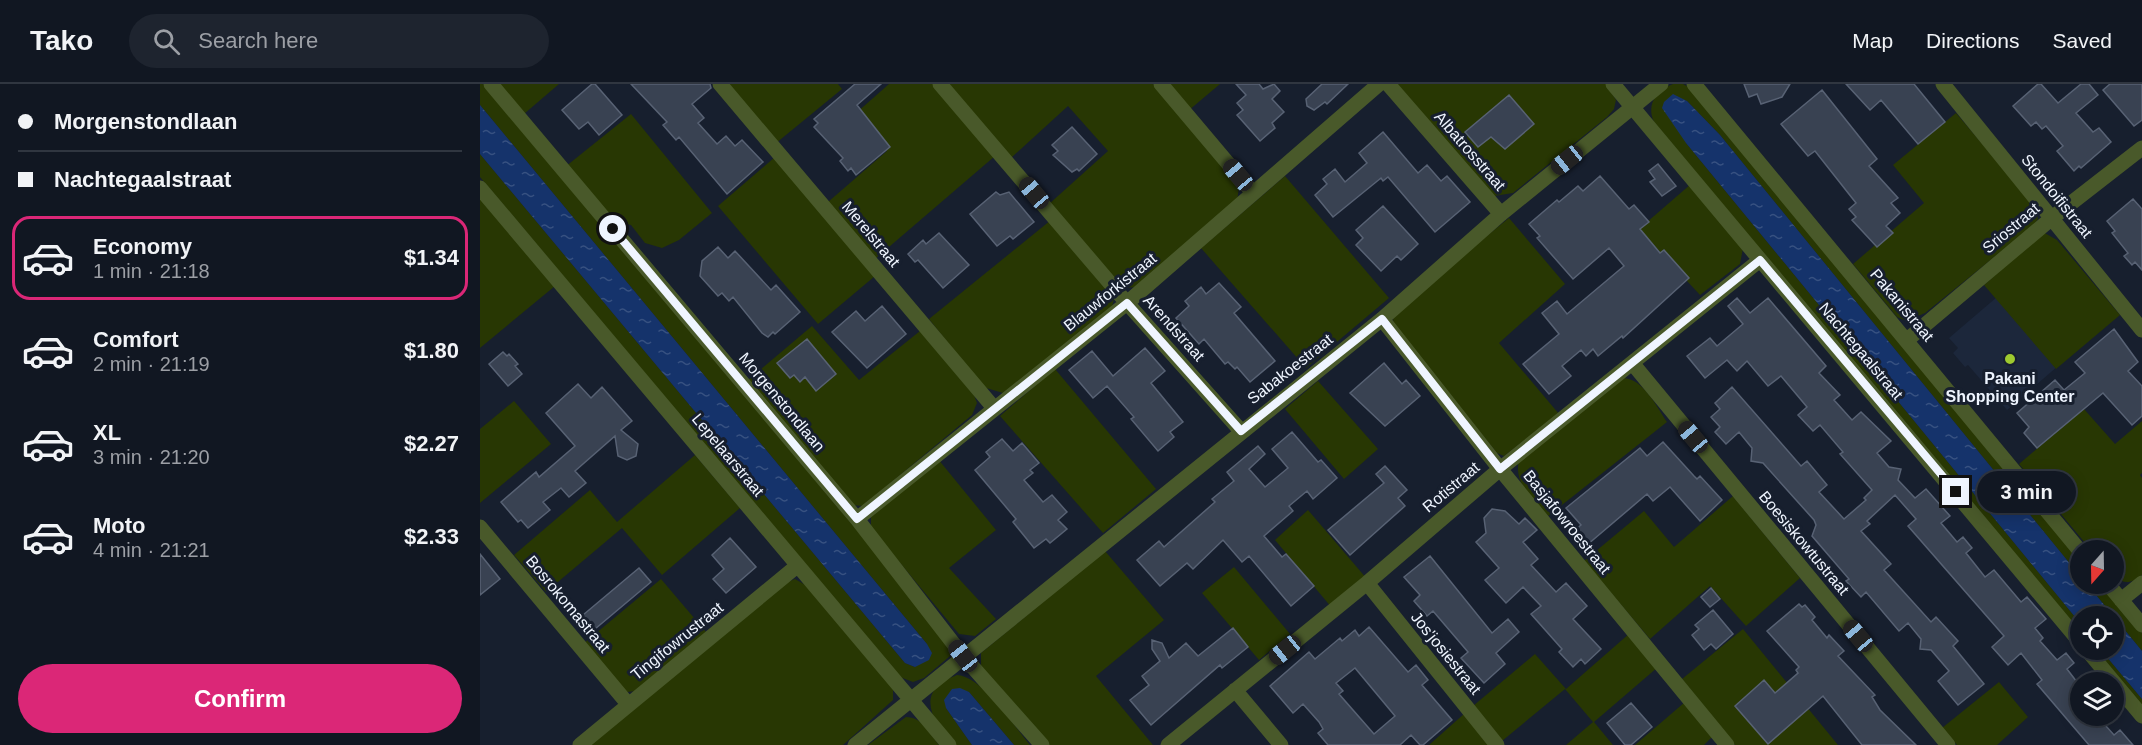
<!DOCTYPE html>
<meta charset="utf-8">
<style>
:root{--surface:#111722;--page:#1e242f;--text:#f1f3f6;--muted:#9c9fa5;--line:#303640;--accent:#db2777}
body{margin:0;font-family:Helvetica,sans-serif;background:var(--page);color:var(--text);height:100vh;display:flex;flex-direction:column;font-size:22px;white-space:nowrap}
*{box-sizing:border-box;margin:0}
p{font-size:20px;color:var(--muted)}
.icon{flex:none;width:33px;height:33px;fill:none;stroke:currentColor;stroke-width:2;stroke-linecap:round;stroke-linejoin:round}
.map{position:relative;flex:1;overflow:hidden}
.sheet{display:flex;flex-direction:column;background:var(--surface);width:480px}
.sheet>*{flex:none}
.hud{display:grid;align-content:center;height:132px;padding:0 18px;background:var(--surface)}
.needle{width:39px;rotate:200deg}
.controls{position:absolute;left:1590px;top:456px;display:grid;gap:12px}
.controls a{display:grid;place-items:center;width:54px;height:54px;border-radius:50%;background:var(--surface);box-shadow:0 3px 15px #0003,0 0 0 2px var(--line);font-size:30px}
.end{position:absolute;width:27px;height:27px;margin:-14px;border:8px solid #eff5ff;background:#111;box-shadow:0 0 0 3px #111}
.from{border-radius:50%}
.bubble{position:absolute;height:42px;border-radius:21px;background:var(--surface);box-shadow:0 3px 15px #0003,0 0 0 2px var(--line);font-size:20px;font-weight:700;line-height:42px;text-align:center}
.car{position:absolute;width:18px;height:36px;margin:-18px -9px;border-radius:8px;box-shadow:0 0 4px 2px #0007;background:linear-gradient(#222 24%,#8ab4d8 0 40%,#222 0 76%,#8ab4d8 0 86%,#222 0)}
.hud b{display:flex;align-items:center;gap:21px;height:57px;font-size:22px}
.hud b+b{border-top:2px solid var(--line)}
.hud i{width:15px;height:15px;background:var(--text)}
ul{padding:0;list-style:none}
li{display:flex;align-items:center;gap:18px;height:84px;margin:0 12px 9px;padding:0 6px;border:3px solid transparent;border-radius:18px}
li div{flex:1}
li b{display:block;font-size:22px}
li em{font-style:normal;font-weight:700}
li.current{border-color:var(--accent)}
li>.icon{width:54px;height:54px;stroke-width:1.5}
.action{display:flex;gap:12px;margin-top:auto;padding:12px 18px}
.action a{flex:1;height:69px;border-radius:36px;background:var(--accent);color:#fff;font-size:24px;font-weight:700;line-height:69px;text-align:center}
header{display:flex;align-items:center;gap:36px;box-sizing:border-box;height:84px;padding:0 30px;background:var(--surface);border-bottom:2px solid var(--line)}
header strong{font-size:28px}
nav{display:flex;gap:33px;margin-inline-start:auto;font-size:21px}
.search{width:420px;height:54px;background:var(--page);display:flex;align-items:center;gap:15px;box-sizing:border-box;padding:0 21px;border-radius:33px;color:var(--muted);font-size:22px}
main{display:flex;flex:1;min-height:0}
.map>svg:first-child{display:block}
.built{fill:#1c273b}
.green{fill:#283703}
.water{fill:url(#water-ripples)}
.building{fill:#394252;stroke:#586274;stroke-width:1.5;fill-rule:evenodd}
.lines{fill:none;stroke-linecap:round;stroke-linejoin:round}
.minor{stroke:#49592a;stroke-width:15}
.route{stroke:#eff5ff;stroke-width:8}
.poi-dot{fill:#9eca2f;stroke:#171f2e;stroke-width:2}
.labels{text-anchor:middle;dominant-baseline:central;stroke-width:6;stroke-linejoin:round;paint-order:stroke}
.street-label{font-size:16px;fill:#eff5ff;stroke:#171f2e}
.poi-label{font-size:16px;font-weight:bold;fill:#eff5ff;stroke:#171f2e}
</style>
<header>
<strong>Tako</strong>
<div class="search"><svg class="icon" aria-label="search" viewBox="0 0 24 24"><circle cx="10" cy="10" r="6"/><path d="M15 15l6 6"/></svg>Search here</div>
<nav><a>Map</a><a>Directions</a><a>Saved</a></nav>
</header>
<main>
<section class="sheet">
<div class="hud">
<b><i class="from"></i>Morgenstondlaan</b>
<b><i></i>Nachtegaalstraat</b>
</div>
<ul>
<li class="current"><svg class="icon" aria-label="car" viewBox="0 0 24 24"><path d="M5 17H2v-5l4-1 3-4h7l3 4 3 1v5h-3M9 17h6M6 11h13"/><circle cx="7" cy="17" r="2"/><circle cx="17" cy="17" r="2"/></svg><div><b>Economy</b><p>1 min · 21:18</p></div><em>$1.34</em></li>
<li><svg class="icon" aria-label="car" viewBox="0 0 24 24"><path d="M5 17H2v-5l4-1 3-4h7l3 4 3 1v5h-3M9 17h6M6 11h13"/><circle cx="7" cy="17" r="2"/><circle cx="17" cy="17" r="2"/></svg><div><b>Comfort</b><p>2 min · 21:19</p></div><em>$1.80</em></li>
<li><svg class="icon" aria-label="car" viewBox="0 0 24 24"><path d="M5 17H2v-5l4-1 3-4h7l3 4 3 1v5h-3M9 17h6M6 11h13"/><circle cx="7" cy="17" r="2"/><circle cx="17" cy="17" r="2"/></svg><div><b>XL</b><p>3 min · 21:20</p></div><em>$2.27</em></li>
<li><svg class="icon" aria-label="car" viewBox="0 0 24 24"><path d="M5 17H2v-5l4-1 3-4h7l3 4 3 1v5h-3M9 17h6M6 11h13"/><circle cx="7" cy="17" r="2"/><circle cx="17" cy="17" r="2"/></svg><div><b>Moto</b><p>4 min · 21:21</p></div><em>$2.33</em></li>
</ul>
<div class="action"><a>Confirm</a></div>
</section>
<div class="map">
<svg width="1662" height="661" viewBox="0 0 1662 661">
<defs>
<pattern id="water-ripples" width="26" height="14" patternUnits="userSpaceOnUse" patternTransform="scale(1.5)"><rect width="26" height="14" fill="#15336b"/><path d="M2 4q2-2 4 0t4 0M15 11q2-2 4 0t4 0" fill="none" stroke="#375181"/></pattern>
</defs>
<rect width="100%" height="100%" fill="#171f2e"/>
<path class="built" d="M1517,213L1578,282L1527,326L1488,281L1485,283L1473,269L1478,264L1469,254Z"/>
<path class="green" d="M0,0H3L423,501L469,564L470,572L444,594L433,598L420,593L0,93V70L425,579L435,583L447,560L0,21Z
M18,0H79L44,30Z
M247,0H358L362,5L295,60Z
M409,0H455L515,72L395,175L348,118L407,67L375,30Z
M468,0H673L755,96L759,103L757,118L657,203L644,204L569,120L628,67L588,22L531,74Z
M686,0H740L708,27Z
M915,0H1126L1136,16L1134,25L1127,33L1033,109L1014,112Z
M1193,0H1203L1212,5L1600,474V492L1240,51L1207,17L1206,59L1600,539V550L1174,38C1166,21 1176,6 1193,0Z
M1476,29L1555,122L1558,135L1554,141L1445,229L1426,237L1417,233L1373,180L1444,119L1413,81Z
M151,30L232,129L199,156L182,164L165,159L151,141L132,137L85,83Z
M295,73L395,192L338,240L238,122Z
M805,92L909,214L826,284L721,164Z
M1211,100L1263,164L1260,180L1220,211L1159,145Z
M0,113L75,202L0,264Z
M1029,134L1085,200L1019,259L1079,330L1024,372L1017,369L914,243L913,235L921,221Z
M571,136L634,214L632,223L523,309L503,303L449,235Z
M1563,148L1577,156L1640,231L1576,285L1504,201Z
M332,242L379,296L440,247L494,311L497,319L492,331L383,422L371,421L267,297Z
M575,285L676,405L623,449L520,332Z
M1143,294C1164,295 1176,322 1187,338L1068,432C1054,416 1033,400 1039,376Z
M838,297L898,365L864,395L805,325Z
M34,317L71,360L0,419V345Z
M1604,325L1635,360L1662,337V389L1660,391L1662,394V491C1651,500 1645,500 1634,493V466H1611L1539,380Z
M215,371L260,424L182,491L142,444L66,508L34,471L110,406L137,438Z
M458,375L516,446L469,484L516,535L495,552L479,550L391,444V433Z
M1253,412L1320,494L1266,542L1230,502L1170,555L1104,477L1164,427L1194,463Z
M828,426L887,495L852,524L795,456Z
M625,467L684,536L616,592L673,661H563L501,583V569Z
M754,483L810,550L779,576L722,509Z
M181,495L226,548L156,607L147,608L103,560Z
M315,495L327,502L413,603V616L363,661H110L303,500Z
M1607,500H1621L1662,549V567Z
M1263,545L1358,661H1255L1202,595Z
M1150,549L1178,583L1114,638L1133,661H1086L1113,638L1085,605L1022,657L993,622L1055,570L1086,605Z
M1613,566H1621L1662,615V625Z
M477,591C502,592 534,642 550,661H534L489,608L472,605L466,624L492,661H473C451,635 434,607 477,591Z
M1519,598L1548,633L1517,661H1477L1462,644Z
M1205,618L1232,653L1224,661H1155Z
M985,629L1010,661H949Z
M426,633C442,633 450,649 459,661H388Z"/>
<path class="water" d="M1193,10L1207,17L1240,51L1600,492V500H1607L1662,567V615L1621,566H1634V532H1600V539L1206,59L1182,24L1184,18Z
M0,21L447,560L452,569L449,576L435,583L425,579L0,70Z
M480,604L489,608L534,661H492L466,624L464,616L472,605Z"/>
<path class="building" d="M112,0H115L142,31L119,51L108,38L99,45L82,26Z
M151,0H230L231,4L212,20L224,34L218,39L237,60L246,52L255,62L262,56L283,78L247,110L199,53L196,56L183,41L187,38Z
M375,0H401L377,21L410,63L376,91L371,84L368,87L360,77L363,74L334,43L338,39L334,35Z
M756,0H779L783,5L794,0L800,7L792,15L804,28L792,39L795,44L780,57L757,31L763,26L757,19L766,11Z
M842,0H868L847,20L845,18L834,26L827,22L826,15Z
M1264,0H1310L1302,13L1281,20L1277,10L1269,13Z
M1366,0H1434L1465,38L1438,60L1401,16L1390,26Z
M1558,0H1561L1578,19L1601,0H1609L1618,11L1596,29L1613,48L1619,44L1631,58L1601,84L1599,82L1594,87L1577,67L1583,62L1566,42L1562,45L1556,38L1551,42L1533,22Z
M1630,0H1662V36L1654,42L1623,6Z
M1342,6L1397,75L1389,82L1418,114L1411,119L1420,129L1406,142L1413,149L1397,163L1372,136L1376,133L1369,125L1376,119L1335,67L1328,72L1301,40Z
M1029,11L1054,40L1025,65L1011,53L998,63L985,48Z
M592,43L617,70L599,87L597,85L592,88L573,71L578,67L572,61Z
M903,48L938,89L947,81L961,97L967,92L990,118L955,148L908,93L903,97L901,94L853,133L835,111L847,100L843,95L855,85L865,98L887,79L879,69Z
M1178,80L1196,102L1182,112L1170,98L1175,95L1169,87Z
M1120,92L1149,125L1154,121L1169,138L1160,145L1180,169L1184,166L1209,194L1143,254L1142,252L1118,272L1113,265L1106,272L1101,266L1082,282L1091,292L1069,310L1043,280L1079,250L1062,229L1077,217L1087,230L1144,182L1129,164L1093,195L1057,154L1060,152L1049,140L1077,116L1079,118L1098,102L1103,107Z
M516,108L520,111L529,108L554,138L533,155L530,152L517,162L490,130Z
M1653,115L1662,125V186L1655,178L1652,181L1644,172L1648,169L1632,149L1635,147L1627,137Z
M903,122L938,160L921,176L917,172L901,187L876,161L883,154L876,146Z
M459,149L489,181L463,204L438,176L435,178L428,170L443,156L446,160Z
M238,163L248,174L255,167L291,206L296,201L320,228L295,250L293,248L288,253L282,249L253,213L249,217L242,209L238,212L220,192L222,177Z
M739,199L761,223L754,229L795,277L770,298L757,283L755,285L748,278L745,280L724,255L719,260L696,234L709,222L705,217L721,203L726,210Z
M1257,214L1270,229L1288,214L1346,282L1339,289L1360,311L1354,316L1372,336L1381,328L1411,357L1397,369L1409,383L1421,385L1418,396L1435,414L1446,405L1470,432L1461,439L1477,458L1483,453L1492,464L1486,469L1505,493L1514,486L1541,518L1547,513L1566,535L1555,544L1563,554L1560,557L1577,576L1586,569L1594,579L1587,585L1600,602V632H1617L1634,651L1640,646L1653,661H1609L1557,600L1562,596L1541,569L1528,581L1512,563L1524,552L1428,442L1436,435L1415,411L1387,437L1390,440L1381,447L1411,480L1404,486L1451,538L1456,533L1478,557L1473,562L1504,600L1478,621L1458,597L1469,587L1451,566L1440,565L1441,555L1428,539L1419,547L1386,508L1381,513L1366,497L1369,495L1332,452L1336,441L1334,436L1283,379L1271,377L1272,364L1259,348L1246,360L1235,348L1240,343L1231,333L1240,325L1235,319L1252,303L1321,382L1327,377L1347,401L1339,408L1364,435L1386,416L1384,414L1392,406L1360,370L1363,368L1340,341L1333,347L1318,331L1327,323L1301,292L1288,302L1267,277L1257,287L1247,276L1225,294L1207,272L1230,254L1237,262L1263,240L1248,222Z
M402,222L426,250L387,284L352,248L376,227L385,237Z
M1634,245L1658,278L1648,287L1662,302V332L1652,341L1623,309L1557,364L1544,349L1549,343L1537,329L1575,296L1584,306L1605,289L1595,278Z
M327,255L356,290L336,307L325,293L320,298L314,291L310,294L297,279Z
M665,264L685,287L671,299L703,338L690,348L694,353L678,367L651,335L654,333L627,302L613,314L589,286L612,267L633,292Z
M23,268L27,272L29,270L38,280L35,282L42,290L28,302L9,280Z
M904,279L922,300L926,296L940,312L905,342L870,309Z
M98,300L111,314L122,303L152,337L141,346L158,360L156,372L147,376L138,372L135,352L95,387L106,399L89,413L81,404L63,418L70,426L48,444L41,436L38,438L21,418L56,388L59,393L95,362L66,329Z
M812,348L838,378L841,376L857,394L833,415L827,407L809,422L813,427L784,452L802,473L806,470L834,502L811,522L769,472L762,478L743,456L713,485L707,479L680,502L657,476L679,457L684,463L735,418L732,415L754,397L747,388L778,362L785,370L769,385L785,403L808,384L792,365Z
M522,355L533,367L542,359L559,379L550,386L553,389L544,396L563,418L572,411L587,428L578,436L587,445L570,459L566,455L554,464L533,438L536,435L495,386L510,373L506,368Z
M1183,358L1214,392L1217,395L1220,392L1242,416L1220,437L1190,403L1173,417L1167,410L1107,461L1095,446L1101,441L1086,424L1160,364L1167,372Z
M905,382L927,406L918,414L925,422L870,471L848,446L904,399L896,390Z
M1012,425L1025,427L1039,440L1045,434L1057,446L1043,458L1058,475L1051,481L1076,508L1086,499L1107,522L1093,535L1121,565L1105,580L1101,575L1093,583L1079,568L1082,565L1051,530L1061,522L1043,503L1026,519L1005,496L1019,484L996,458L1006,449L1004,434Z
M250,454L276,483L246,509L233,495L244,485L232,471Z
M0,470L20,495L0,511Z
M950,472L1012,549L1028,535L1039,548L1016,569L1025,580L1004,599L981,574L988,568L953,527L947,532L934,517L940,511L924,493Z
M159,484L171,498L115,545L103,531Z
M1231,504L1240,515L1230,523L1221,513Z
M1319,520L1322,523L1325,521L1335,533L1332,536L1347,554L1349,551L1364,567L1358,572L1395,611L1392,613L1400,626L1436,661H1382L1343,612L1288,660L1255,622L1284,596L1295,609L1318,589L1316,586L1319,583L1287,547Z
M1233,526L1253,550L1236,565L1231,560L1224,566L1212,551L1219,545L1215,541Z
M889,543L928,588L936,581L948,596L942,601L972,636L943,661H940L931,651L920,661H848L838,649L843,645L839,638L823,620L813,629L790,602L829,568L835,575L860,554L862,557L875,546L879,552ZM875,584L915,632L894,650L859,610L863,607L856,599Z
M753,544L768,563L742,584L740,581L671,641L650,616L669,601L662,592L680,577L672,565V556L682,559L689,574L706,559L718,572Z
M1151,619L1172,643L1151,661H1145L1127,639Z"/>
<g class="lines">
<path class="minor" d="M11,0L377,435L483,572L562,661
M240,0L514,324
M460,0L647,219L761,347
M681,0L773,109
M908,0L1021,130
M1133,0L1600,558
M1214,0L1600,467
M1463,0L1662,246
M0,104L469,661
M902,235L1020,385L1247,661
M1427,256L1572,134L1662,64
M1153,280L1468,661
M377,435L647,219L899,0
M0,443L148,620
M887,499L1017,661
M1628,500L1662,541
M1641,516L1662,499
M1607,566L1662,632
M755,606L801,661
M100,661L317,482
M375,661L902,235L1021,130L1181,0
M688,661L887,499L1020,385L1280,176"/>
</g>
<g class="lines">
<path class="route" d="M133,145L377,435L647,219L761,347L902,235L1020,385L1280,176L1476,408"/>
</g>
<circle class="poi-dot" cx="1530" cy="275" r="6"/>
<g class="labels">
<g class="street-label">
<text transform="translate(990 67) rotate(49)">Albatrosstraat</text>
<text transform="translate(1577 112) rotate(51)">Stondoifistraat</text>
<text transform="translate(1531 144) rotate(-40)">Sriostraat</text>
<text transform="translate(391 150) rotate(50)">Merelstraat</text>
<text transform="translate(630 208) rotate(-39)">Blauwforkistraat</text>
<text transform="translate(1422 221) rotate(50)">Pakanistraat</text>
<text transform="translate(694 244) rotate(48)">Arendstraat</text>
<text transform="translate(1381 267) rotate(50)">Nachtegaalstraat</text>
<text transform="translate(810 285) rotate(-38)">Sabakoestraat</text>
<text transform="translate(302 318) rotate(50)">Morgenstondlaan</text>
<text transform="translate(248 371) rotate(50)">Lepelaarstraat</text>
<text transform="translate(971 403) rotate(-40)">Rotistraat</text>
<text transform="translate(1087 438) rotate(51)">Basjafowroestraat</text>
<text transform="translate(1324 459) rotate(50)">Boesiskowtustraat</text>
<text transform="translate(88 520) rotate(50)">Bosrokomastraat</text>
<text transform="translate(197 557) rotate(-39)">Tingifowrustraat</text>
<text transform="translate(966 569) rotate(51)">Jos'josiestraat</text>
</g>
<g class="poi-label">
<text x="1530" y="294">Pakani<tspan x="1530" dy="18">Shopping Center</tspan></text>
</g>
</g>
</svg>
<div class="controls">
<a><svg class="needle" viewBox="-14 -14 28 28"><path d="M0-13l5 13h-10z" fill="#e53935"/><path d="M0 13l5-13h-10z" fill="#9c9fa5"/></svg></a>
<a><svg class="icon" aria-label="locate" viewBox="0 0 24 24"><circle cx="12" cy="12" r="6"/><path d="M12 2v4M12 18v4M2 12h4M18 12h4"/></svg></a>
<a><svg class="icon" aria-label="layers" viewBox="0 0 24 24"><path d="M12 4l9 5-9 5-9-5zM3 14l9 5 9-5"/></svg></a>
</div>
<i class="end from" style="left:133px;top:145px"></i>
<i class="end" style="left:1476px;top:408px"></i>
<div class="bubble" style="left:1497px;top:387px;width:99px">3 min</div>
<i class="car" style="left:1087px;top:76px;rotate:231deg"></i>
<i class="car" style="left:758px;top:91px;rotate:320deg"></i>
<i class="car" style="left:554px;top:109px;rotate:320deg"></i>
<i class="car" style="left:1213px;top:353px;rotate:320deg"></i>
<i class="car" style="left:1378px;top:552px;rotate:320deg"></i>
<i class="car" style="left:805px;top:566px;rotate:231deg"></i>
<i class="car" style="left:483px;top:572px;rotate:322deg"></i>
</div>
</main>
